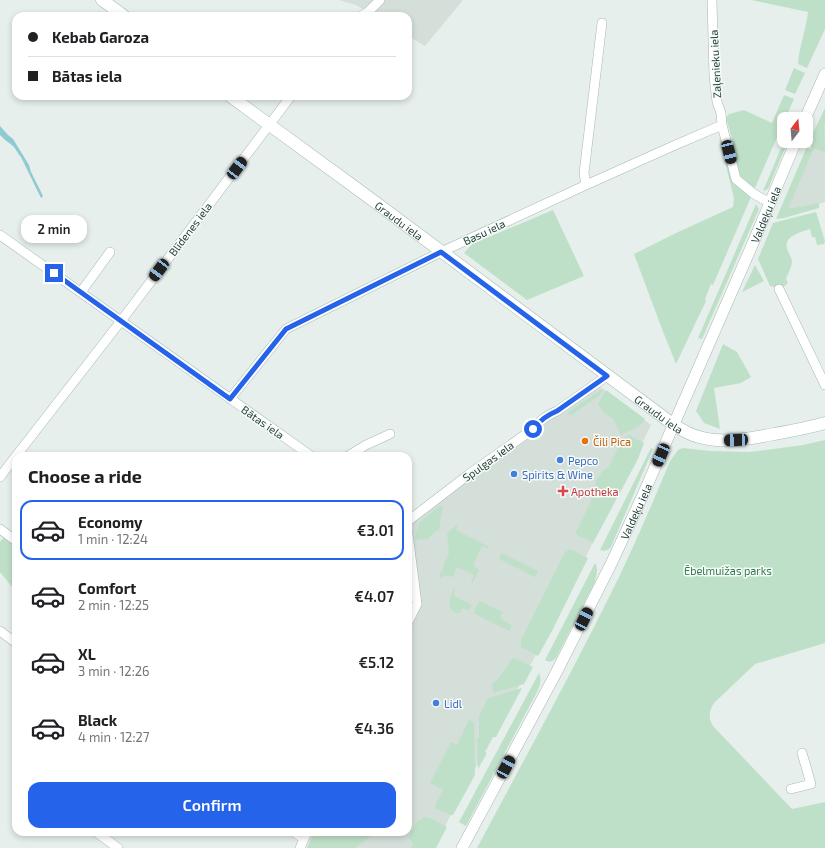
<!DOCTYPE html>
<meta charset="utf-8">
<style>
:root{--surface:#fff;--page:#f6f6f6;--text:#202124;--muted:#757577;--line:#e0e0e0;--accent:#2563eb}
body{margin:0;font-family:"Exo 2",sans-serif;background:var(--page);color:var(--text);height:100vh;display:flex;flex-direction:column;font-size:15px;white-space:nowrap}
*{box-sizing:border-box;margin:0}
p{font-size:13px;color:var(--muted)}
.icon{flex:none;width:22px;height:22px;fill:none;stroke:currentColor;stroke-width:2;stroke-linecap:round;stroke-linejoin:round}
.map{position:relative;flex:1;overflow:hidden}
.sheet{position:absolute;left:12px;top:452px;width:400px;height:384px;display:flex;flex-direction:column;background:var(--surface);border-radius:12px;box-shadow:0 2px 6px #0003}
.sheet>*{flex:none}
.guide{position:absolute;left:12px;top:12px;width:400px;height:88px;border-radius:12px;box-shadow:0 2px 6px #0003;display:grid;align-content:center;height:88px;padding:0 16px;background:var(--surface)}
.needle{width:26px;rotate:16deg}
.buttons{position:absolute;left:777px;top:112px;display:grid;gap:8px}
.buttons a{display:grid;place-items:center;width:36px;height:36px;border-radius:8px;background:var(--surface);box-shadow:0 2px 6px #0003;font-size:20px}
.end{position:absolute;width:18px;height:18px;margin:-9px;border:5px solid #2563eb;background:#fff;box-shadow:0 0 0 2px #fff}
.from{border-radius:50%}
.bubble{position:absolute;height:28px;border-radius:12px;background:var(--surface);box-shadow:0 2px 6px #0003;font-size:13px;font-weight:600;line-height:28px;text-align:center}
.car{position:absolute;width:12px;height:24px;margin:-12px -6px;border-radius:5px;box-shadow:0 0 3px 1px #0007;background:linear-gradient(#222 24%,#8ab4d8 0 40%,#222 0 76%,#8ab4d8 0 86%,#222 0)}
.guide b{display:flex;align-items:center;gap:14px;height:38px;font-size:15px}
.guide b+b{border-top:1px solid var(--line)}
.guide i{width:10px;height:10px;background:var(--text)}
ul{padding:0;list-style:none}
li{display:flex;align-items:center;gap:12px;height:60px;margin:0 8px 6px;padding:0 8px;border:2px solid transparent;border-radius:12px}
li div{flex:1}
li b{display:block;font-size:15px}
li em{font-style:normal;font-weight:600}
li.on{border-color:var(--accent)}
li>.icon{width:36px;height:36px;stroke-width:1.5}
h2{padding:0 16px;font-size:18px;line-height:48px}
.action{display:flex;gap:8px;margin-top:auto;padding:8px 16px}
.action a{flex:1;height:46px;border-radius:12px;background:var(--accent);color:#fff;font-size:16px;font-weight:600;line-height:46px;text-align:center}
.map>svg:first-child{display:block}
.built{fill:#d4dfda}
.green{fill:#bfe0c8}
.water{fill:#8ec9d4}
.lines{fill:none;stroke-linecap:round;stroke-linejoin:round}
.minor-casing{stroke:#a8b8b2;stroke-width:10}
.tertiary-casing{stroke:#a8b8b2;stroke-width:12}
.secondary-casing{stroke:#a4bbb3;stroke-width:13}
.minor{stroke:#fff;stroke-width:9}
.tertiary{stroke:#fff;stroke-width:11}
.secondary{stroke:#fff;stroke-width:12}
.route{stroke:#2563eb;stroke-width:5}
.food-dot{fill:#e8710a;stroke:#f7fbf9;stroke-width:1.5}
.shop-dot{fill:#3f7fe0;stroke:#f7fbf9;stroke-width:1.5}
.health-dot{fill:#e0444e;stroke:#f7fbf9;stroke-width:1.5}
.labels{text-anchor:middle;dominant-baseline:central;stroke-width:3;stroke-linejoin:round;paint-order:stroke}
.street-label{font-size:11px;fill:#24423a;stroke:#f7fbf9}
.food-label{font-size:11px;fill:#c56008;stroke:#f7fbf9;text-anchor:start}
.shop-label{font-size:11px;fill:#366cbe;stroke:#f7fbf9;text-anchor:start}
.health-label{font-size:11px;fill:#be3a42;stroke:#f7fbf9;text-anchor:start}
.park-label{font-size:11px;fill:#2d7a4b;stroke:#f7fbf9}
</style>
<div class="map">
<svg width="825" height="848" viewBox="0 0 825 848">
<rect width="100%" height="100%" fill="#e6efeb"/>
<path class="built" d="M339,0H463L425,46L408,36V16H375L356,5Z
M825,117V202L785,213L784,211Z
M598,385L651,425L557,615L450,816L435,848H307L313,832H408V629L420,605L409,524L471,476Z"/>
<path class="green" d="M751,0H825V29L807,68L798,64C799,47 806,30 808,12Z
M794,68L805,73L795,94L785,90Z
M784,95L794,99L785,119H784V121L755,188L743,180L739,174L733,152L734,146L726,118L729,114L744,110L772,123Z
M825,108V123L824,125L825,152L814,148L788,209L819,203V208L784,218L776,219L806,149L807,148L811,149L812,147L808,143Z
M719,138L722,142L733,182L751,197L713,285L711,284L705,299L706,301L676,364L662,329L634,254L676,233L733,207L734,198Z
M784,141H788L768,189L763,191Z
M756,204L759,209L702,339L698,338Z
M553,210L584,276L527,300L464,253L472,244Z
M816,212L825,241L824,244L817,245L815,237H812L810,229C801,232 784,236 787,248C788,252 791,256 792,261C792,266 788,274 786,279L788,283C782,289 778,288 770,286L758,259L773,223Z
M755,265L764,281L742,292Z
M723,344L737,352L751,377L741,383L714,388L720,429L704,423L696,411Z
M602,389L603,390L599,396L570,416L568,412Z
M606,390L645,419L641,425L621,435L613,419L605,414L598,404Z
M629,435L644,443L638,459L593,543L575,534L591,501L597,478L602,473L601,472L609,467L622,439Z
M825,440V643L755,664L714,703C709,711 708,718 713,726L792,809L825,802V848H477C525,758 574,669 619,577C637,539 654,500 670,461L678,450L683,448L710,451L750,452L803,445Z
M651,448L653,449L611,547C608,550 605,552 600,550Z
M439,506L443,507L439,530L436,531L428,539L415,540L418,527L420,522Z
M458,524L456,530L489,547L488,549L482,546L473,566L478,569L479,570L472,584L471,583L474,575L457,567L453,577C448,576 443,575 440,579V572L442,571L444,563L449,553L447,533Z
M4,537L16,546V592L0,572V542Z
M570,549L588,558L552,631L538,656L523,648L521,646V640L565,552Z
M502,553L538,571L536,577H535L499,559Z
M595,563C599,569 596,575 595,582L556,658C553,661 550,663 545,660Z
M454,588L456,589L453,595L472,605L469,611L462,608L460,613C445,614 450,596 454,588Z
M479,601L503,612L500,618L512,625L509,631L473,613Z
M514,658L519,660L533,667L524,684L493,693L492,684L498,679L511,660Z
M539,673C542,680 540,685 537,692L466,826L459,822Z
M522,688L496,737H493L485,752L487,753L478,769L477,738H479V716L488,698Z
M469,720L474,722L475,775L453,815H451L435,808V805L443,790L430,783L451,742L457,745Z
M425,817H428L447,827L436,848H411L413,845L409,838C413,829 415,820 425,817Z
M315,832H376L355,848H307Z"/>
<path class="water" d="M0,126L8,135L13,139L29,165L31,172L43,196L41,198L21,157C18,154 16,149 13,146C9,143 4,139 0,135Z"/>
<g class="lines">
<g class="minor-casing">
<path id="minor" d="M712,0L714,76L717,102L721,113L722,125L736,179L754,194L770,203
M361,16L368,12L380,0
M586,185L584,173L602,23
M0,235L311,456
M779,289L825,385
M81,292L110,252
M230,399L286,329L441,252L586,185L673,146L722,125
M16,456L121,321L291,96
M348,456L366,445L390,434
M0,477L16,456
M408,521L468,475L533,429C540,420 547,415 557,411L607,376
M0,529L16,541
M408,534L417,604L408,622
M0,631L16,643
M791,789L811,784L802,753
M96,832L118,848
M294,832L304,839
M300,848L307,832"/>
</g>
<g class="tertiary-casing">
<g id="tertiary">
<path d="M805,119L825,74"/>
<path id="s1" d="M462,848L556,673L612,562L642,497L698,369L753,243L796,141"/>
</g>
</g>
<g class="secondary-casing">
<g id="secondary">
<path d="M102,0L124,16"/>
<path id="s2" d="M230,96L371,199L674,425C682,430 690,435 699,437C724,444 749,439 774,434C791,431 808,428 825,423"/>
</g>
</g>
<use href="#minor" class="minor"/>
<use href="#tertiary" class="tertiary"/>
<use href="#secondary" class="secondary"/>
</g>
<g class="lines">
<path class="route" d="M54,273L230,399L286,329L441,252L607,376L557,411C547,415 540,420 533,429"/>
</g>
<circle class="food-dot" cx="585" cy="441" r="4"/>
<g class="shop-dot">
<circle cx="560" cy="460" r="4"/>
<circle cx="514" cy="474" r="4"/>
<circle cx="436" cy="703" r="4"/>
</g>
<path class="health-dot" d="M561 485h4v4h4v4h-4v4h-4v-4h-4v-4h4z"/>
<g class="labels">
<g class="street-label">
<text transform="translate(715 64) rotate(-93)">Zaļenieku iela</text>
<text stroke="none"><textPath href="#s1" startOffset="703">Valdeķu iela</textPath></text>
<text stroke="none"><textPath href="#s2" startOffset="210">Graudu iela</textPath></text>
<text transform="translate(190 229) rotate(-53)">Blīdenes iela</text>
<text transform="translate(484 232) rotate(-25)">Basu iela</text>
<text stroke="none"><textPath href="#s2" startOffset="534">Graudu iela</textPath></text>
<text transform="translate(263 422) rotate(35)">Bātas iela</text>
<text transform="translate(488 461) rotate(-36)">Spulgas iela</text>
<text stroke="none"><textPath href="#s1" startOffset="379">Valdeķu iela</textPath></text>
</g>
<g class="food-label">
<text x="593" y="441">Čili Pica</text>
</g>
<g class="shop-label">
<text x="568" y="460">Pepco</text>
<text x="522" y="474">Spirits &amp; Wine</text>
<text x="444" y="703">Lidl</text>
</g>
<g class="health-label">
<text x="571" y="491">Apotheka</text>
</g>
<g class="park-label">
<text x="728" y="570">Ēbelmuižas parks</text>
</g>
</g>
</svg>
<div class="buttons">
<a><svg class="needle" viewBox="-14 -14 28 28"><path d="M0-13l5 13h-10z" fill="#e53935"/><path d="M0 13l5-13h-10z" fill="#757577"/></svg></a>
</div>
<i class="end from" style="left:533px;top:429px"></i>
<i class="end" style="left:54px;top:273px"></i>
<div class="bubble" style="left:21px;top:215px;width:66px">2 min</div>
<i class="car" style="left:729px;top:152px;rotate:166deg"></i>
<i class="car" style="left:237px;top:168px;rotate:37deg"></i>
<i class="car" style="left:159px;top:270px;rotate:217deg"></i>
<i class="car" style="left:736px;top:440px;rotate:268deg"></i>
<i class="car" style="left:661px;top:455px;rotate:204deg"></i>
<i class="car" style="left:584px;top:619px;rotate:26deg"></i>
<i class="car" style="left:506px;top:767px;rotate:28deg"></i>
<div class="guide">
<b><i class="from"></i>Kebab Garoza</b>
<b><i></i>Bātas iela</b>
</div>
<section class="sheet">
<h2>Choose a ride</h2>
<ul>
<li class="on"><svg class="icon" aria-label="car" viewBox="0 0 24 24"><path d="M5 17H2v-5l4-1 3-4h7l3 4 3 1v5h-3M9 17h6M6 11h13"/><circle cx="7" cy="17" r="2"/><circle cx="17" cy="17" r="2"/></svg><div><b>Economy</b><p>1 min · 12:24</p></div><em>€3.01</em></li>
<li><svg class="icon" aria-label="car" viewBox="0 0 24 24"><path d="M5 17H2v-5l4-1 3-4h7l3 4 3 1v5h-3M9 17h6M6 11h13"/><circle cx="7" cy="17" r="2"/><circle cx="17" cy="17" r="2"/></svg><div><b>Comfort</b><p>2 min · 12:25</p></div><em>€4.07</em></li>
<li><svg class="icon" aria-label="car" viewBox="0 0 24 24"><path d="M5 17H2v-5l4-1 3-4h7l3 4 3 1v5h-3M9 17h6M6 11h13"/><circle cx="7" cy="17" r="2"/><circle cx="17" cy="17" r="2"/></svg><div><b>XL</b><p>3 min · 12:26</p></div><em>€5.12</em></li>
<li><svg class="icon" aria-label="car" viewBox="0 0 24 24"><path d="M5 17H2v-5l4-1 3-4h7l3 4 3 1v5h-3M9 17h6M6 11h13"/><circle cx="7" cy="17" r="2"/><circle cx="17" cy="17" r="2"/></svg><div><b>Black</b><p>4 min · 12:27</p></div><em>€4.36</em></li>
</ul>
<div class="action"><a>Confirm</a></div>
</section>
</div>
